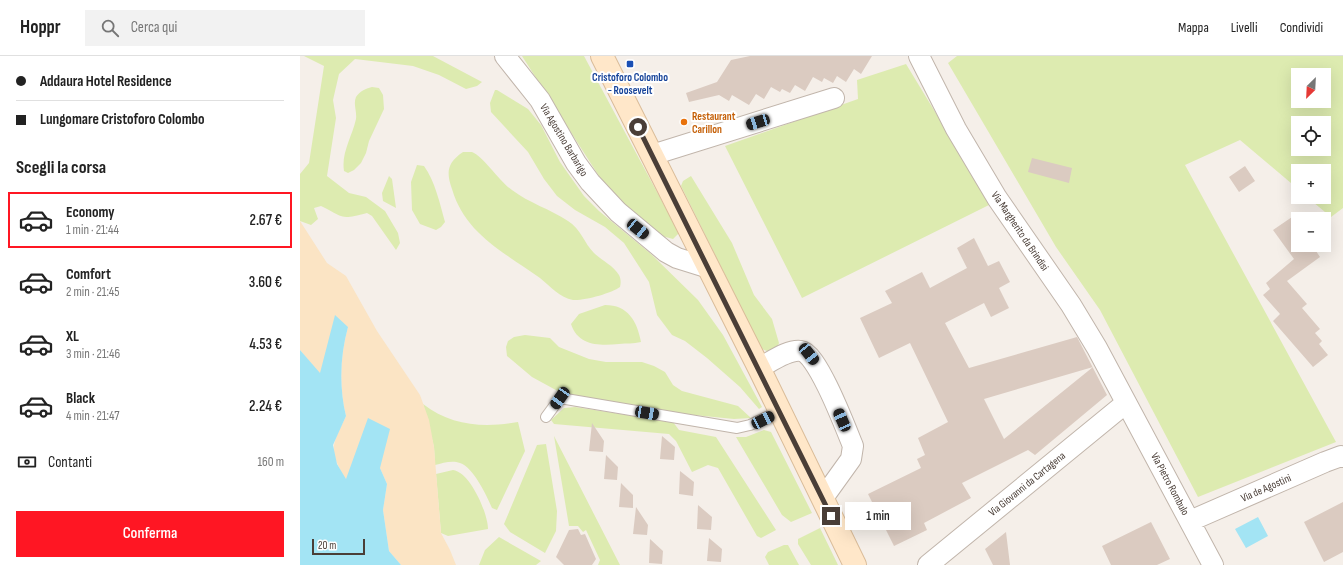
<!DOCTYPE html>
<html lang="it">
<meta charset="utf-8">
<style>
:root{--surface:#fff;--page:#f2f2f2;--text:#222;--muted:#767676;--line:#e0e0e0;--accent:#ff1623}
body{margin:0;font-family:"Sofia Sans Condensed",sans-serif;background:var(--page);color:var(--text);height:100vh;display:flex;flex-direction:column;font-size:15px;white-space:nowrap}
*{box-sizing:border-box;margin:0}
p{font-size:13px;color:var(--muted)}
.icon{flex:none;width:22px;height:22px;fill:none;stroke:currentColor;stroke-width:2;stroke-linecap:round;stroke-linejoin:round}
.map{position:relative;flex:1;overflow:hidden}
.details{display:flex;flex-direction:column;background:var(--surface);width:300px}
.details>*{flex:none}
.banner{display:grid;align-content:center;height:88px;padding:0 16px;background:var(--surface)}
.needle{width:26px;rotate:204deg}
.tools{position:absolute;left:991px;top:12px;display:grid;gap:8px}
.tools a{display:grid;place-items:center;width:40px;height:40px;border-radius:0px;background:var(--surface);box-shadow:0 4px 16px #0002;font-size:20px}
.scale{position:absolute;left:12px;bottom:10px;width:53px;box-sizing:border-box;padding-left:4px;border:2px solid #4a3e37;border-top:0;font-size:11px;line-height:14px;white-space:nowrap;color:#4a3e37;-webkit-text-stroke:3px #fff;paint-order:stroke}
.end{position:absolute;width:18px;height:18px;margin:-9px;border:5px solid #4a3e37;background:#fff;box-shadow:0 0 0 2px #fff}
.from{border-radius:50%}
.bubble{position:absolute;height:28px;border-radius:0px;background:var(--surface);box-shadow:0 4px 16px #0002;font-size:13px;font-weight:600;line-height:28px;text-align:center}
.car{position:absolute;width:12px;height:24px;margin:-12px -6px;border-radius:5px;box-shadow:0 0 3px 1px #0007;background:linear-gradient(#222 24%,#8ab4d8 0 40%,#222 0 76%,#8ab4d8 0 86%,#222 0)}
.banner b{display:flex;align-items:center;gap:14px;height:38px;font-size:15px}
.banner b+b{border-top:1px solid var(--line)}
.banner i{width:10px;height:10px;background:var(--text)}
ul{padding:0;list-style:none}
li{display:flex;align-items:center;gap:12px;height:56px;margin:0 8px 6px;padding:0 8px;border:2px solid transparent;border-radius:0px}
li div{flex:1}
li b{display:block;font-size:15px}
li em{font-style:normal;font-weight:600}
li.active{border-color:var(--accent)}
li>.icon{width:36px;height:36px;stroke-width:1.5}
h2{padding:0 16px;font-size:18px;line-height:48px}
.pay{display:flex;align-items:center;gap:10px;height:44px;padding:0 16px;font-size:15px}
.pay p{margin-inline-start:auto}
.action{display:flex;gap:8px;margin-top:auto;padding:8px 16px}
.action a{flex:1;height:46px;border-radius:0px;background:var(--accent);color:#fff;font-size:16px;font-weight:600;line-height:46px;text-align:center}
header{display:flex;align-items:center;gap:24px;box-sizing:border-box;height:56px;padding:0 20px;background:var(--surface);border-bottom:1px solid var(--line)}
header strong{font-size:19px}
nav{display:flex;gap:22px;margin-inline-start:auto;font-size:14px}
.search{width:280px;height:36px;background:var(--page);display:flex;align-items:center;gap:10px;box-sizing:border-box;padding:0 14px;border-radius:0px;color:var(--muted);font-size:15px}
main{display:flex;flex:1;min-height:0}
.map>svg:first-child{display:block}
.green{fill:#ddebb0;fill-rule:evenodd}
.sand{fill:#fbe4c4}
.water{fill:#a3e4f4}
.building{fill:#dbcbc1;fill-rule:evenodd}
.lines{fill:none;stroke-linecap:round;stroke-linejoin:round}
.service-casing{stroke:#c1b5ab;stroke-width:12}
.minor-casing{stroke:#c1b5ab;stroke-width:22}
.secondary-casing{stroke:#dabc99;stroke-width:24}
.service{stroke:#fff;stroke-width:10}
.minor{stroke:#fff;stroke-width:20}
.secondary{stroke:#ffe7c9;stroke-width:22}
.route{stroke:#4a3e37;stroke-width:5}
.transit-dot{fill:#1a4fb4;stroke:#fff;stroke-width:1.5}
.food-dot{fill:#e8710a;stroke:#fff;stroke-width:1.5}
.labels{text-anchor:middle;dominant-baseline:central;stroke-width:4;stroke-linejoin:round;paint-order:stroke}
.transit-label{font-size:11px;font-weight:bold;fill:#164399;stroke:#fff}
.food-label{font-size:11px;font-weight:bold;fill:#c56008;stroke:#fff;text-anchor:start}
.street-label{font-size:11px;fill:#4a3e37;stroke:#fff}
</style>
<header>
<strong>Hoppr</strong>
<div class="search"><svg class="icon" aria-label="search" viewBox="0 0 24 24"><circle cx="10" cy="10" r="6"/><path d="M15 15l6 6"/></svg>Cerca qui</div>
<nav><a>Mappa</a><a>Livelli</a><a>Condividi</a></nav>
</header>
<main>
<section class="details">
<div class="banner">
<b><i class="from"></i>Addaura Hotel Residence</b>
<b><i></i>Lungomare Cristoforo Colombo</b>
</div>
<h2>Scegli la corsa</h2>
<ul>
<li class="active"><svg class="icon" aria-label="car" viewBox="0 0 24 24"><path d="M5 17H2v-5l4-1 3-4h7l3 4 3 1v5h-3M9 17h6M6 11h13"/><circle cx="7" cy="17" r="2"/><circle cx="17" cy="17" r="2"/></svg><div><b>Economy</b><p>1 min · 21:44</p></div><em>2.67 €</em></li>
<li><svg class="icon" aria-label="car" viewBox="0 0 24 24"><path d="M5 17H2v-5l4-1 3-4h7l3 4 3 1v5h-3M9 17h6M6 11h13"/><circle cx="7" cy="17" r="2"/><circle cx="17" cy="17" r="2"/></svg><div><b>Comfort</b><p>2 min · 21:45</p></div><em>3.60 €</em></li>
<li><svg class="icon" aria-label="car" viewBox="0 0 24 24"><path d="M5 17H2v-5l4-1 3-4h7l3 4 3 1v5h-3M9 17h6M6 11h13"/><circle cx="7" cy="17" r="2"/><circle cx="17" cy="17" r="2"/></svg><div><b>XL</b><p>3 min · 21:46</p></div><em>4.53 €</em></li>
<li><svg class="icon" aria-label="car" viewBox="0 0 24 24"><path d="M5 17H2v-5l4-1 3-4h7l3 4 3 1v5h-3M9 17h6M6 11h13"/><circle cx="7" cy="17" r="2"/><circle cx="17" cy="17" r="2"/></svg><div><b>Black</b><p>4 min · 21:47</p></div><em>2.24 €</em></li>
</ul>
<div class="pay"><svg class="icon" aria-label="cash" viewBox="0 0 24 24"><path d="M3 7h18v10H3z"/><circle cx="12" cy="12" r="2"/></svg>Contanti<p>160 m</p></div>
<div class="action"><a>Conferma</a></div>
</section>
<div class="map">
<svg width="1043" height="509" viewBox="0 0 1043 509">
<rect width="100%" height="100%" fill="#f5efe9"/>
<path class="green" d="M4,0H133L182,26L177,30L166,33L139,19L113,10L55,3L39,18L33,44L36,62L27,120L49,137L66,141L85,155L98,177L100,187L96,194L72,160L67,157C40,164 45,162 21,150L14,152L18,163L11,169L0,165V118L9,107L24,10Z
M222,0H284L379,177L373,183L362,180L329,153L304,128Z
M657,0H1043V152L1031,161L1007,141H1024V115H998V133L940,84L885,109L1036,386L898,441L800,254L756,191L648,7ZM998,19H1024V45H998ZM998,67H1024V93H998Z
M606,8L691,148L502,242L425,90L558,43L557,24Z
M72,31L79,32L83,39L84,53L69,85L66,97L61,107L54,114L48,117L44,115C41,97 52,81 56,63C57,55 53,48 56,41C60,35 65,33 72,31Z
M195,34H197L228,53L241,69L260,106L284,140L299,155L351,198L398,244L423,279L462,351L459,353L440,331L407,302L385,285L372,279L357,259L349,226L324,187L305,171L275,154L257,140L244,123L228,96L191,56L190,47Z
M163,96C165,96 169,96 172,96C183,100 200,126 212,134C229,147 250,153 268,165C281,173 284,187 294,197C302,205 313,209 319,219C321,223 321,227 320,231C312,237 284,245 273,244C260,242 250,230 240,222C205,197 165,178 152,133C146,116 147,107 163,96Z
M117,109L124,110C135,125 140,148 145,166L141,171L136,174L120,168L112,154L111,126Z
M89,120L92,123L96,152L83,145L82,137Z
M391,120L432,187L454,239L472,263L479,287L474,298L462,293L381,130L383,125Z
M305,249C328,249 337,265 341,286C333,288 327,287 319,288C300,290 278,290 271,268L279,258Z
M225,279L250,282L259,291L289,303L306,306H342L354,310L365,316L373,329L382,335L438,350L451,362L434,363L374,357L265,339L232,321L207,300L206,291L208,285L214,281Z
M123,348C151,370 184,372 218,366L225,395L197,454L192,452C187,440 173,411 160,407C152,404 143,407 135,409L134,391Z
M275,351L373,366L379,374L416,381L476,474L461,482L457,480L418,412L408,409L392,416L376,385L369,378L254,368L251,364L264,352Z
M464,374L471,376L512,457L491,466L482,459L436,381H446Z
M254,380L320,509H298L300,504L286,474L283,476L278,470H269Z
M246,388L257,455L256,475L245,497L210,476L204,468L237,389Z
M153,414C170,416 188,457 188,473L148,480L141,477L136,418Z
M520,472L538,509H511L498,488V483Z
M199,481L241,505L236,509H179L185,494Z
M484,489H488L499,509H469L465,501L468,496Z"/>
<path class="sand" d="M0,165L27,207L46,220L77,275L120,339L129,364L134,391L141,477L150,494L156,509H101L89,495L83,454L87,428L80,412L45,423C28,392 32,390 46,360C39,331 40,300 48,271L20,318L0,294Z"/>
<path class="water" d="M35,259L48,271C40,300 39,331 46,360L33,389L37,408L46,423L68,362L90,373L80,412L87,428L83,454L89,495L101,509H0V294L20,317Z
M958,461L968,480L946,492L935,473Z"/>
<path class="building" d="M450,0H572L561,18L554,13L546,26L537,20L533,27L524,22L522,26L513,21L505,35L495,29L490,37L482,33L480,36L471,31L464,43L456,38L449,49L432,39L429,45L419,39L389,46L386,37L417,26L431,4Z
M732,102L772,112L769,127L728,116Z
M945,110L955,125L939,136L929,121Z
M992,161L998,169V189H1012L1020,201L987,225L1007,248L1002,252L1020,273L1015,277L1022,285L1019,288L1028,299L1013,311L973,265L980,258L963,239L970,233L966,227L994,203L973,174Z
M674,182L688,210L699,205L710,226L699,232L709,252L691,261L684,247L645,267L669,312L777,281L807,339L735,399L728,394L662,427L671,442L624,467L627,474L594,490L568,438L621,412L617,403L625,399L618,382L648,366L610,287L579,302L560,262L592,247L585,235L622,216L630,232L667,212L657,192ZM793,311L704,383L684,343Z
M292,367L304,385L303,396L289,395Z
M362,380L375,391L374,404L360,403Z
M306,399L318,411L317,424L304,423Z
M380,415L394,426L393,440L379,438Z
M321,427L333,439V452L319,451Z
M1043,446V496L1024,506L1004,466Z
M398,449L412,461L411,474L397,473Z
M336,451L348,469L347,479L333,478Z
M851,466L870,503L857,509H811L802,490Z
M278,473L281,479L285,478L296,503L292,509H264L256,501L269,474Z
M706,476L710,509H693L685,493Z
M409,482L422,493L421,506L407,505Z
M350,483L363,495L362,508L349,507Z"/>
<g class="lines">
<g class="service-casing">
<path id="service" d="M246,361L260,342L437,372L450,369L480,355"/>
</g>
<g class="minor-casing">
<path id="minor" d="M205,0L240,44L276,107L290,126L318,156L366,196L377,202L409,212
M619,0L656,73L697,142L771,249L797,292L913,509
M352,99L534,42
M459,312C471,306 488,293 501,295C517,296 546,373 553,390L551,403L523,442
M890,465L1025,406L1041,400L1043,401
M628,509L826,347"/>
</g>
<g class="secondary-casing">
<path id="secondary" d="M302,0L459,312L555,509"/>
</g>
<use href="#service" class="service"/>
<use href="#minor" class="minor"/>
<use href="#secondary" class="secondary"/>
</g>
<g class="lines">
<path class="route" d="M338,71L531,460"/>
</g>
<rect class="transit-dot" x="326" y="4" width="8" height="8" rx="2"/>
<circle class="food-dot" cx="384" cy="66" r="4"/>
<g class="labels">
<g class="transit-label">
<text x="330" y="21">Cristoforo Colombo<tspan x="330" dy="13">- Roosevelt</tspan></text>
</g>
<g class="food-label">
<text x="392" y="60">Restaurant<tspan x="392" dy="13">Carillon</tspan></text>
</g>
<g class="street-label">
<text transform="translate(264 84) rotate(59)">Via Agostino Barbarigo</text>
<text transform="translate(720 175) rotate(56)">Via Margherito da Brindisi</text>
<text transform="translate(727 428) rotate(-39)">Via Giovanni da Cartagena</text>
<text transform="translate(870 428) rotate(62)">Via Pietro Rombulo</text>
<text transform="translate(966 432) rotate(-24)">Via de Agostini</text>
</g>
</g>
</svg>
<div class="tools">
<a><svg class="needle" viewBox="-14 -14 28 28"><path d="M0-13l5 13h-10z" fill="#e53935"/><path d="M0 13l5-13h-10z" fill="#767676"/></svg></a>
<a><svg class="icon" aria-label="locate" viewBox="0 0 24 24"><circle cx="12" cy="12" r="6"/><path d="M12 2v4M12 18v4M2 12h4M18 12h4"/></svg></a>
<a>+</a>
<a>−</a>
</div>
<div class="scale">20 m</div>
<i class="end from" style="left:338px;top:71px"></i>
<i class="end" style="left:531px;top:460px"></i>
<div class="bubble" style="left:545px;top:446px;width:66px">1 min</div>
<i class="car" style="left:458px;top:66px;rotate:253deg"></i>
<i class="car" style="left:338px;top:173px;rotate:129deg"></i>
<i class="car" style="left:509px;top:298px;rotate:141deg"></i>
<i class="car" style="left:260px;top:342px;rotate:215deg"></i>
<i class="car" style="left:347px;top:357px;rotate:100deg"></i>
<i class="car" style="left:463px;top:364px;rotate:64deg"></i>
<i class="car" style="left:542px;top:364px;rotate:336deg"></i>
</div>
</main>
